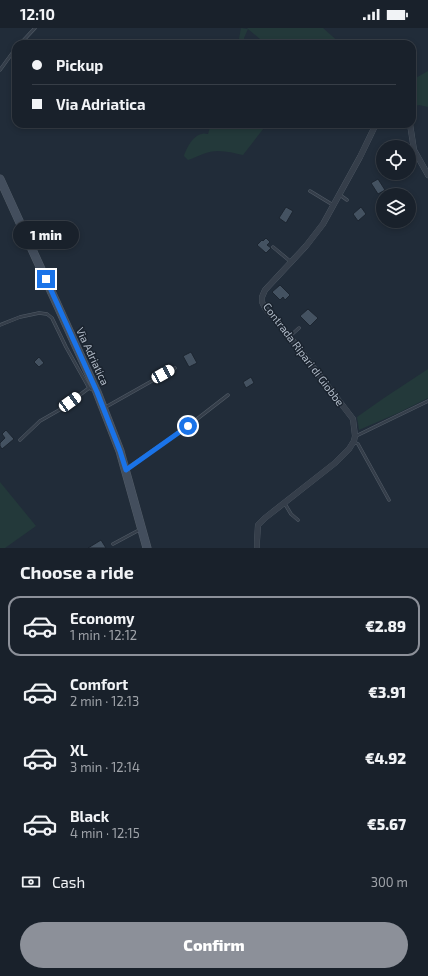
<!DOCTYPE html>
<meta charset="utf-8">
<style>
:root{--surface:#19212b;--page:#222933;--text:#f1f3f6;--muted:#9fa3a9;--line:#373e47;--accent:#8c9099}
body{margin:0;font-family:"Exo 2",sans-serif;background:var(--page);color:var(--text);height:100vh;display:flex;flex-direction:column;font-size:15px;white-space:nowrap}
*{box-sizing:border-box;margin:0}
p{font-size:13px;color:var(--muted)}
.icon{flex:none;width:22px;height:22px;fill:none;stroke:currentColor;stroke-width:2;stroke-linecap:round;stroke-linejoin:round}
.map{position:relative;height:520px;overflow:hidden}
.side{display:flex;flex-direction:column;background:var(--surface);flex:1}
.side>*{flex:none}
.banner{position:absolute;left:12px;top:12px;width:404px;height:88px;border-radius:12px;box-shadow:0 2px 6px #0003,0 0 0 1px var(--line);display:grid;align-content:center;height:88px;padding:0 20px;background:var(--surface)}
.controls{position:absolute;left:376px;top:112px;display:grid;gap:8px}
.controls a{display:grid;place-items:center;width:40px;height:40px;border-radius:50%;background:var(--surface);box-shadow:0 2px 6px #0003,0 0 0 1px var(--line);font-size:20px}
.end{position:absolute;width:18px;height:18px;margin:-9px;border:5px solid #1a73e8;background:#fff;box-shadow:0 0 0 2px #fff}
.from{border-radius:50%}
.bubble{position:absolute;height:28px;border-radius:14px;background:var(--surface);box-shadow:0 2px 6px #0003,0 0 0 1px var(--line);font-size:13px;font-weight:800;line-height:28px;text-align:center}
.car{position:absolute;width:12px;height:24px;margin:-12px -6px;border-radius:5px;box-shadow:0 0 3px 1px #0007;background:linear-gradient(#fff 24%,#345 0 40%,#fff 0 76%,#345 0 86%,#fff 0)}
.banner b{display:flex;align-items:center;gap:14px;height:38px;font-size:15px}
.banner b+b{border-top:1px solid var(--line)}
.banner i{width:10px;height:10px;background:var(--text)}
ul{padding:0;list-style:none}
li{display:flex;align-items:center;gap:12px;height:60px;margin:0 8px 6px;padding:0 12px;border:2px solid transparent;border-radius:12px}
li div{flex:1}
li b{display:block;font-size:15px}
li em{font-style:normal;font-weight:800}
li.active{border-color:var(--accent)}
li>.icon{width:36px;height:36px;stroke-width:1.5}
h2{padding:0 20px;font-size:18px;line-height:48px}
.pay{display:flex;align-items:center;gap:10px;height:44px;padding:0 20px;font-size:15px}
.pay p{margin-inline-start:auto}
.cta{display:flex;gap:8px;margin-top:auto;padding:8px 20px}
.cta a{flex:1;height:46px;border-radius:24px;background:var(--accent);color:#fff;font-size:16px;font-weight:800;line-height:46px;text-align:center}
.status{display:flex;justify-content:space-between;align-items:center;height:28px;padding:0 20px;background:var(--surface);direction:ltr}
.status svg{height:11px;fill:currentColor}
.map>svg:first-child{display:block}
.green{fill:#23393a}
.building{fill:#445261;stroke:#1c2530}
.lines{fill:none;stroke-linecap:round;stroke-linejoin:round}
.lane-casing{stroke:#525c67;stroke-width:3.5}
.street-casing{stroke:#525c67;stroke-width:6}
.secondary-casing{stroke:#525c67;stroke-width:9}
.lane{stroke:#353e4a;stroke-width:2.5}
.street{stroke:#353e4a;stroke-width:5.5}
.secondary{stroke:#434e5d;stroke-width:8}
.route{stroke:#1a73e8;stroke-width:5}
.labels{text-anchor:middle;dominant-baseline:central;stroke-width:3;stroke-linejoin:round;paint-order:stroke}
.street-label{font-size:11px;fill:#afb9c6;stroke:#1a232e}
</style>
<div class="status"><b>12:10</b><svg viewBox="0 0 49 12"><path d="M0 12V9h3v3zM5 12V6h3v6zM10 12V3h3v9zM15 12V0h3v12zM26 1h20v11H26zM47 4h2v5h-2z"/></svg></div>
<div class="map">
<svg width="428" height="520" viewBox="0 0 428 520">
<rect width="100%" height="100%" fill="#212c39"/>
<path class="green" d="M241,0L247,1L248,0H323L341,16H266L248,1L244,10V16H238Z
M428,43V81V79L419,77L412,79V52Z
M211,96H267L243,127C230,124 216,120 203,126C198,128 194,130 188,132L184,128C186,121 193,107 202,106C204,105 206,106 208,106Z
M428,341V370L398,385L359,402L357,389L384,370Z
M0,454L36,498L5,520H0Z"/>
<path class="building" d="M378,151L385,162L378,166L371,155Z
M286,179L293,183L286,195L279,190Z
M361,179L366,186L358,193L353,186Z
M266,210L270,214L267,217L271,220L266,225L257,217L262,212L263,213Z
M280,257L290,267L285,272L283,269L280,272L272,264Z
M308,281L318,290L310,298L300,288Z
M191,324L197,335L189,339L183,328Z
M39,329L44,335L39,339L34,334Z
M251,349L254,355L246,360L243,354Z
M6,402L14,411L2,421L0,418V415L5,410L2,406Z
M101,512L106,520H88Z"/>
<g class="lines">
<g class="lane-casing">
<path id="lane" d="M20,16L35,0
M0,42L16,20
M310,163L333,177
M340,167L347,172
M273,219L291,234
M0,297L20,289L39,285L47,286L52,290L66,319L89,360L93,362
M290,308L299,300
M104,380L175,340
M356,408L428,373
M20,412L40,393L61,381L89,360
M354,414L358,416L389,472
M126,441L188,398L228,367
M285,476L291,486L298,492
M113,516L141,501"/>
</g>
<g class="street-casing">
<path id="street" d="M410,96L414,122L428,147
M257,520V513L258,497L265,490L335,435L349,421L354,413L355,408L353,391L287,305L265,280L262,274V269L265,262L306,218L323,196L360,129L376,96"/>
</g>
<g class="secondary-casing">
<path id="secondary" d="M0,151L97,364L120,423L147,520"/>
</g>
<use href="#lane" class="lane"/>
<use href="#street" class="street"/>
<use href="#secondary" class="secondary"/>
</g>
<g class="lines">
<path class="route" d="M46,251L97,364L120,423L126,442L188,398"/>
</g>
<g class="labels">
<g class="street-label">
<text transform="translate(304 326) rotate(53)">Contrada Ripari di Giobbe</text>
<text transform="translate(93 328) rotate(65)">Via Adriatica</text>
</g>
</g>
</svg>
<div class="controls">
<a><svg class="icon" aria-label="locate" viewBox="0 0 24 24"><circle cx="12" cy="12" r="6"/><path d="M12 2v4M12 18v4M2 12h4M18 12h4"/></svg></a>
<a><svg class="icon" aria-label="layers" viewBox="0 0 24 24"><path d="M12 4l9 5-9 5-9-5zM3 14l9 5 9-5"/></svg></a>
</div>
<i class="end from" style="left:188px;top:398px"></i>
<i class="end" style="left:46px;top:251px"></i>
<div class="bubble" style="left:13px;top:193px;width:66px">1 min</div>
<i class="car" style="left:163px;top:346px;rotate:61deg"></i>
<i class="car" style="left:70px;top:374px;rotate:54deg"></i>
<div class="banner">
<b><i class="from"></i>Pickup</b>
<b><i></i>Via Adriatica</b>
</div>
</div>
<section class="side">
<h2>Choose a ride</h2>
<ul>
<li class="active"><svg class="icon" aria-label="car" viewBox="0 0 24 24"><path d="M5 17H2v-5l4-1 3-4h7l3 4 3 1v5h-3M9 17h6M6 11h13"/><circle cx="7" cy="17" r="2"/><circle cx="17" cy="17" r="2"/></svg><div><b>Economy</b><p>1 min · 12:12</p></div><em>€2.89</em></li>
<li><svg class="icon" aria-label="car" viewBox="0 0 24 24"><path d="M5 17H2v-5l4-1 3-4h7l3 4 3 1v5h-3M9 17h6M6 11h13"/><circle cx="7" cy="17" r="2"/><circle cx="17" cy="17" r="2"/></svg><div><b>Comfort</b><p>2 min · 12:13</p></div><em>€3.91</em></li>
<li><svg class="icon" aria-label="car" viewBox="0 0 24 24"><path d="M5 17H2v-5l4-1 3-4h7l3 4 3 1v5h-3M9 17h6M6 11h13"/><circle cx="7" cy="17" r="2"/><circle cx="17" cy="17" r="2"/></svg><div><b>XL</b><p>3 min · 12:14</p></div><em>€4.92</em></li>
<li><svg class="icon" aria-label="car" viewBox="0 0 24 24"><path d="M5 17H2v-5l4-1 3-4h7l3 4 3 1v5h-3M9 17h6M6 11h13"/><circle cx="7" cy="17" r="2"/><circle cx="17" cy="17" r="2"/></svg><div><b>Black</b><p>4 min · 12:15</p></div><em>€5.67</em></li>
</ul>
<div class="pay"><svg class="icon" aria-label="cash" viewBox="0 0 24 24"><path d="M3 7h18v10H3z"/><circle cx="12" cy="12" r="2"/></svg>Cash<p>300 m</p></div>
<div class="cta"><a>Confirm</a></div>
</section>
